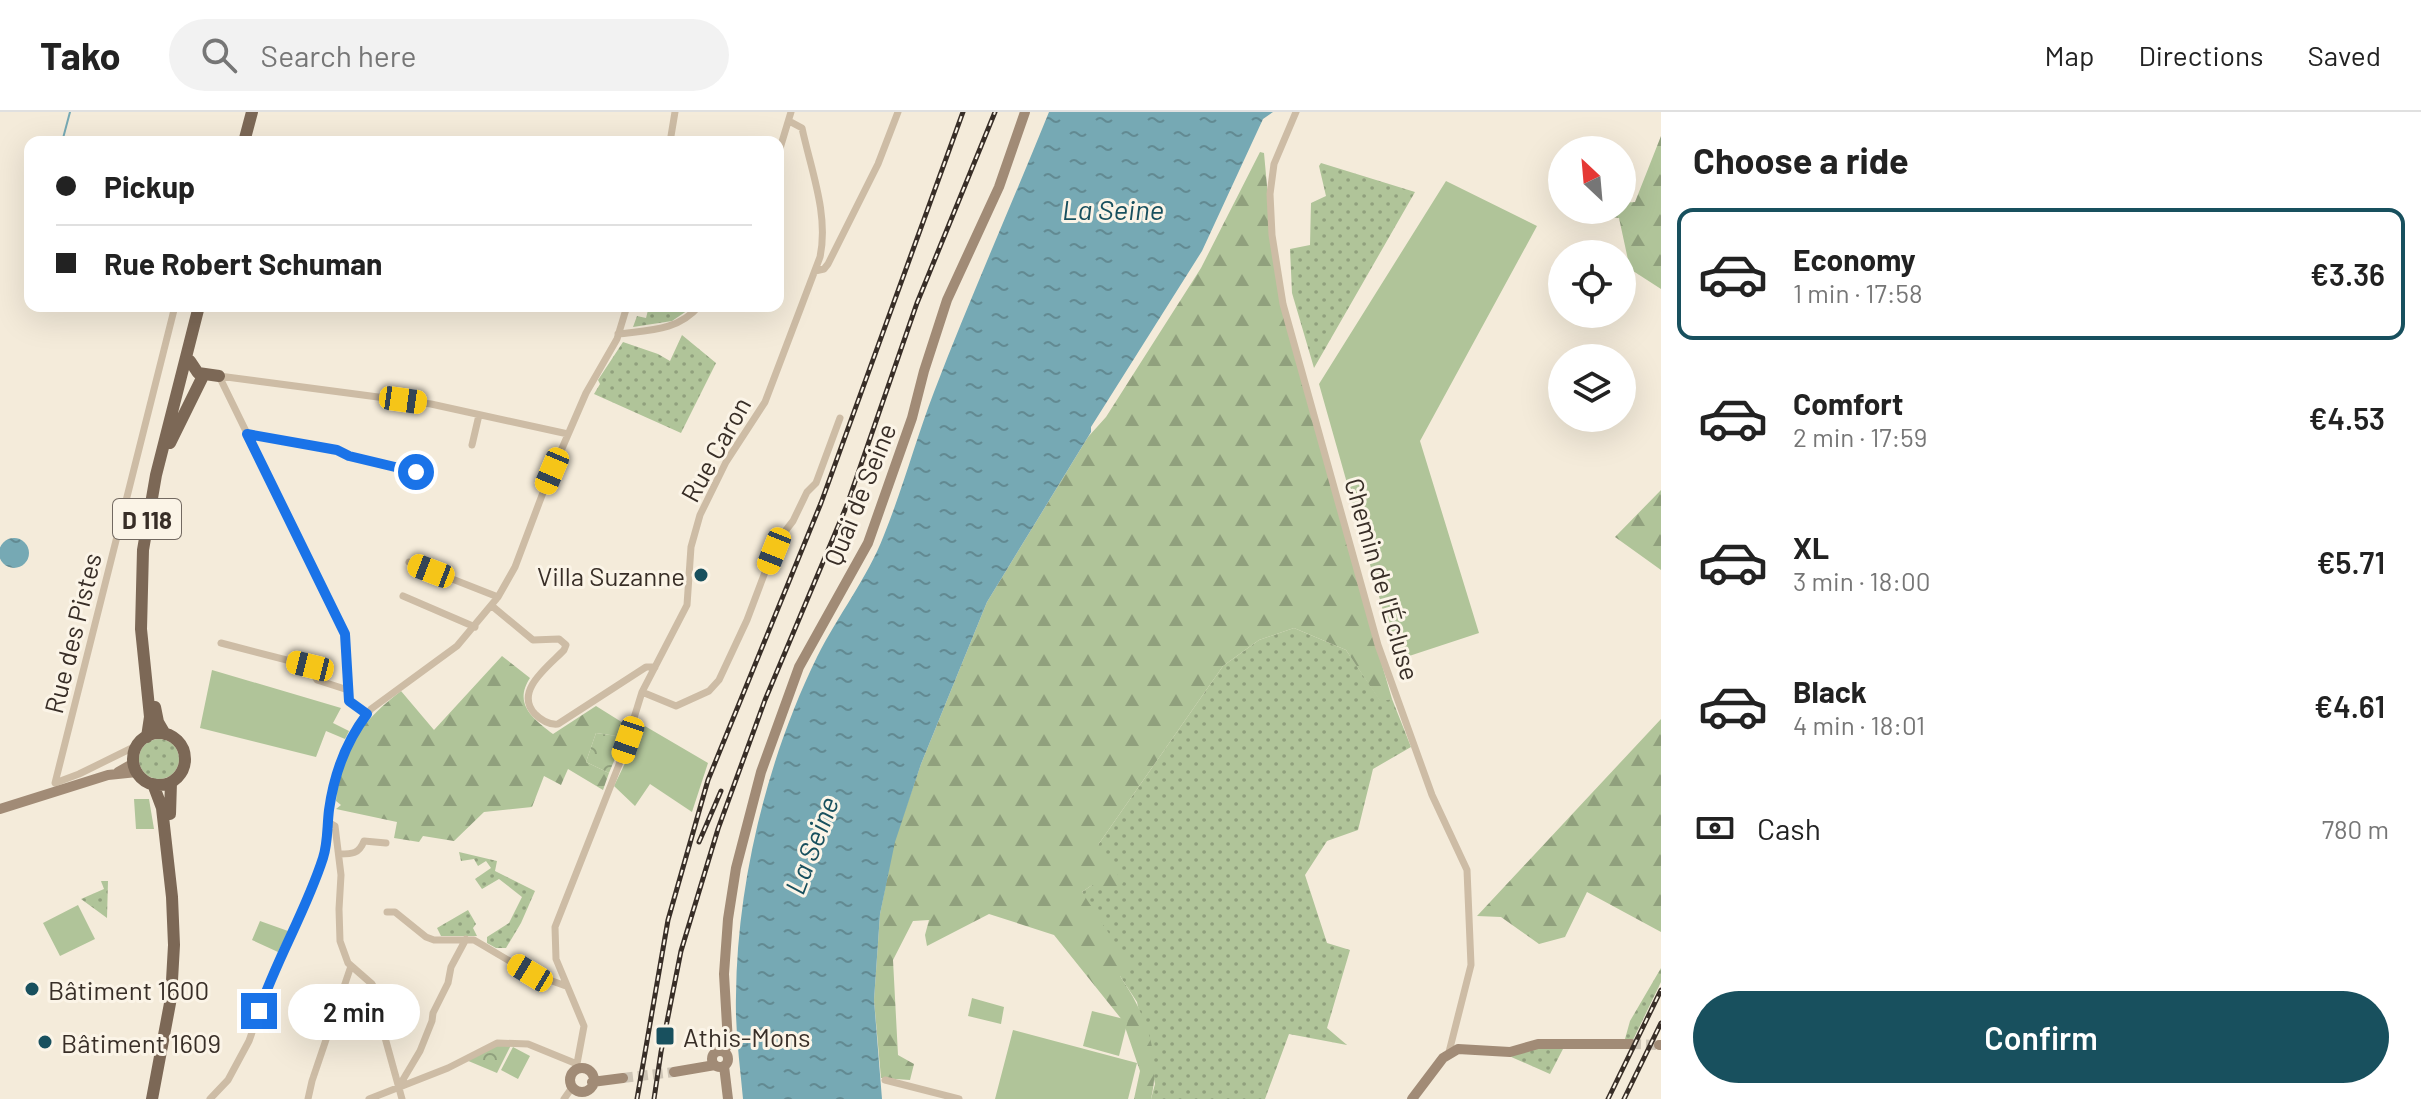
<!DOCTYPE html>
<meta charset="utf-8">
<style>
:root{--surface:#fff;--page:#f2f2f2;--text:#222;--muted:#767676;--line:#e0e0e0;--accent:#18505e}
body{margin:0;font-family:Barlow,sans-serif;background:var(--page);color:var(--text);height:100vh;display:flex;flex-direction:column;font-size:30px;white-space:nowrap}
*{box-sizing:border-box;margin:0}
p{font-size:26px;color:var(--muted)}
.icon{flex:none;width:44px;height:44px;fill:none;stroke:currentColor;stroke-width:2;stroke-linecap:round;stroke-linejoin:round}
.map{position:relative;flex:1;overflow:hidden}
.drawer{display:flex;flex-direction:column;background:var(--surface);width:760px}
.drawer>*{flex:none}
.top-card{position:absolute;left:24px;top:24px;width:760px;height:176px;border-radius:16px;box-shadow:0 8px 32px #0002;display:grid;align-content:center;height:176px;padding:0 32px;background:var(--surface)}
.needle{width:52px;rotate:334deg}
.controls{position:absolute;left:1548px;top:24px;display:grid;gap:16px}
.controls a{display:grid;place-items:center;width:88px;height:88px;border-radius:50%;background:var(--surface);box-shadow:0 8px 32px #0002;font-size:40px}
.end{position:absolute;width:36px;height:36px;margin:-18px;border:10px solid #1a73e8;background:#fff;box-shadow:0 0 0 4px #fff}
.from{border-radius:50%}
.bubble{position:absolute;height:56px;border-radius:28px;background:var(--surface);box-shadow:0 8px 32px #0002;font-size:26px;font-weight:600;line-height:56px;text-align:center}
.car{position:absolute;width:24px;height:48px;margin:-24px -12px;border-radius:10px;box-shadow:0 0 6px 2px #0007;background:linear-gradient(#f5c518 24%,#345 0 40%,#f5c518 0 76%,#345 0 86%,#f5c518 0)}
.top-card b{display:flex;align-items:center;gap:28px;height:76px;font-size:30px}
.top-card b+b{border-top:2px solid var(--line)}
.top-card i{width:20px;height:20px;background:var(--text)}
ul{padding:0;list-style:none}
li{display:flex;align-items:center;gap:24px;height:132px;margin:0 16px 12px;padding:0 16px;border:4px solid transparent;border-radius:16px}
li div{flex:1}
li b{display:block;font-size:30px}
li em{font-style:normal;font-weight:600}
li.on{border-color:var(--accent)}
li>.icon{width:72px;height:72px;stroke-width:1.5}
h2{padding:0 32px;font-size:36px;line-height:96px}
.pay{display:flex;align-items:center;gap:20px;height:88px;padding:0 32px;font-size:30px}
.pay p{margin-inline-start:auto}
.action{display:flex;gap:16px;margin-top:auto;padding:16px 32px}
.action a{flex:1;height:92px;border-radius:48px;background:var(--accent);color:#fff;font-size:32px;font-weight:600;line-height:92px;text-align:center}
header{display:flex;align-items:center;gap:48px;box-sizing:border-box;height:112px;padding:0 40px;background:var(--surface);border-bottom:2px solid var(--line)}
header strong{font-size:38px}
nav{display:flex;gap:44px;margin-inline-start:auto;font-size:28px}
.search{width:560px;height:72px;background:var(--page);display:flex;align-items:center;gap:20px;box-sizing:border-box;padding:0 28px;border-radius:44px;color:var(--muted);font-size:30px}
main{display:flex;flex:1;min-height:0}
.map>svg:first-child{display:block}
.grass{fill:url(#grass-dots)}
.forest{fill:url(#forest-firs)}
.park{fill:url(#park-crowns)}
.garden{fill:#b0c499}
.water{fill:url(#water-ripples)}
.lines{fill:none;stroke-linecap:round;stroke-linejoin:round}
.stream{stroke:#76a9b4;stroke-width:2}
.secondary-tunnel{stroke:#cec5b6;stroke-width:10;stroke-dasharray:10 5;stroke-linecap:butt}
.street{stroke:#cdbca5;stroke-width:7}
.secondary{stroke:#a18b76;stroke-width:10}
.primary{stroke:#7c6856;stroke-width:12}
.rail-casing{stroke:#382e27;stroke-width:5}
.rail{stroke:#fbf4e7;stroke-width:2;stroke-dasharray:6;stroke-linecap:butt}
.route{stroke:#1a73e8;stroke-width:10}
.poi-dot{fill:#18505e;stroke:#fbf4e7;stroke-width:3}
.labels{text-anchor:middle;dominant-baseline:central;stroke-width:6;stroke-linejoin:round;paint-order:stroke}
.shield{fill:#fbf4e7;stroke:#726961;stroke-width:2}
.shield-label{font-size:24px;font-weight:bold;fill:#382e27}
.street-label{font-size:26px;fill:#382e27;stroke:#fbf4e7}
.poi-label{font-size:26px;fill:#382e27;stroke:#fbf4e7;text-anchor:start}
.water-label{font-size:28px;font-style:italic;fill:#18505e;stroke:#fbf4e7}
</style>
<header>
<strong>Tako</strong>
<div class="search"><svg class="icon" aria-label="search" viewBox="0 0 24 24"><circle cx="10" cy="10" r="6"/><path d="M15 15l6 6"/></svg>Search here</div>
<nav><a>Map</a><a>Directions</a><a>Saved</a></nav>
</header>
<main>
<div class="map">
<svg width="1661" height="987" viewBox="0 0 1661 987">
<defs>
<pattern id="grass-dots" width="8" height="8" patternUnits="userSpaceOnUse" patternTransform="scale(2)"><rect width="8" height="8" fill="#b0c499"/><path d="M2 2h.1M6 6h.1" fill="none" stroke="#90a07d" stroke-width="1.8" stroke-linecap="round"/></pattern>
<pattern id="forest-firs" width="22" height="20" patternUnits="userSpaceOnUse" patternTransform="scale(2)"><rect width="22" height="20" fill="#b0c499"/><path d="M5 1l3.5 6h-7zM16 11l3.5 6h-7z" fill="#90a07d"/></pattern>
<pattern id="park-crowns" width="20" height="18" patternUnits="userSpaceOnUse" patternTransform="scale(2)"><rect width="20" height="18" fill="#b0c499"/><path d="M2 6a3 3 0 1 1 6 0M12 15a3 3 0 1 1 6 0" fill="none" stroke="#90a07d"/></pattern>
<pattern id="water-ripples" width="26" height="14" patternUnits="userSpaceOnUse" patternTransform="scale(2)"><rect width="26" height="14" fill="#76a9b4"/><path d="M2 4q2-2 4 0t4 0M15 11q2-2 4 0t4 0" fill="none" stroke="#628a92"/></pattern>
</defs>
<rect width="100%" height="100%" fill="#f4ebda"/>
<path class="grass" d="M1321,51L1415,80L1314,256L1292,181L1290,137L1310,133L1311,91L1326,84L1319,54Z
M649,194L680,197L681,194H694L672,209L633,215L637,204L646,206Z
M682,223L716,251L681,321L594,282L600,272L598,268L623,230L658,242L670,249Z
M1294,516L1346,538L1380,588L1392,587L1411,635L1373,657L1358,718L1327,729L1305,763L1327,831L1350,838L1327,916L1347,933L1289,922L1265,987H1151L1155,972L1137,890L1120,864L1082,780L1092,773L1098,733L1223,554L1259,528Z
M139 647a20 20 0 1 1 40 0a20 20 0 1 1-40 0Z
M459,740L497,749L495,759L535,779L521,811L506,836H496L487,831V825L509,811L522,785L499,767L482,777L475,767L491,756L486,749L478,754L474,747L461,749Z
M101,769H108L107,806L81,787L104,777Z
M468,798L476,812L473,816L477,824H441L437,816Z
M1661,856V870L1633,928L1625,927L1630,909Z
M1537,935H1564L1550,962L1509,944Z"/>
<path class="forest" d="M1661,24V177L1630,157L1619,106L1611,105L1613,98H1622V91L1635,90Z
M1260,40L1264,41L1274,151L1348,436L1392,587L1380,589L1346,538L1294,516L1259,528L1223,554L1098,733L1123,771L1113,778L1092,773L1082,780L1130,854L1120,864C1145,901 1162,942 1151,987H1134L1140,959L1123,909L1054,823L989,802L927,834L925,823L929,808L913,809L893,848L898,943L914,952L910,968L881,966L874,888L880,802L894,730L921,652L987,490L1088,325L1106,305L1201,156Z
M1661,378V458L1615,425Z
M502,544L530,566C513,592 533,607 553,622L596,594L628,614L624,625L596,621L586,650L609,661L603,678L568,657L561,673L544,664L532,695L484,700L454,729L423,724L419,730L394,726L397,710L336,697L341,693L336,689C339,639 363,608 401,579L434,618Z
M1661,607V820L1587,780L1565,825L1539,832L1501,805L1477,804Z"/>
<path class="park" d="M596,621L624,625L609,661L586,650Z
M511,933L497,961L466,948L494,934Z"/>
<path class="garden" d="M1446,69L1537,114L1420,329L1479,521L1397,548L1319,272Z
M212,558L341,596L333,611L349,619L345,627L326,619L316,645L200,616Z
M638,610L708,651L692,700L650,672L635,694L614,674L629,643Z
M134,687H149L154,717H136Z
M78,793L95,827L60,844L43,811Z
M260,809L288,819L278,840L252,828Z
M972,886L1004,895L1001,912L968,904Z
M1092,899L1128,908L1119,944L1083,934Z
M1013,918L1137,951L1128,987H995Z
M513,935L530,944L518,967L501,958Z"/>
<path class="water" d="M1049,0H1273L1263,7L1202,139L1091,315V320L987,490L921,652L895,730L880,802L874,888L882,987H743C740,953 735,919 736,884C737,771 767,647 817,545C838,503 867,467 884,423C903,376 916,327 934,280C970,186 1011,94 1049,0Z
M-1 441a15 15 0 1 1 30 0a15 15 0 1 1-30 0Z"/>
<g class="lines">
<path class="stream" d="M62,30L70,0"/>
<path class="secondary-tunnel" d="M1631,932L1659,933
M623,966L674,960"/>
<path class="street" d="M1296,0L1274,52L1270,82L1272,123L1283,192L1378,533L1432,683L1467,758L1471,853L1449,940
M670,30L675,0
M778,43L791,0
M815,159L824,157L828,152L878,52L898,0
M618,222C649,218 678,219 699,194
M219,264L345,522L349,588L367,602
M219,264L431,292L568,322
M247,322L337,338L349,344L416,360
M472,333L479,303
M409,450L498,485
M403,484L475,515
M492,494L533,528L559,527L566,533L564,538C550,553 513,579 535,602C542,609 549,613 558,612L646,555H655
M221,531L310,554L317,568L348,578
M642,580L676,594L709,579L719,568L747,508L776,431L793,409L807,380L816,371L840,306
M138,633L79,662L55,671L175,194
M328,710L335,714L341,763L339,797L340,829L348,851L372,872L385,894L384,922L402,987
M340,742C352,742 359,742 364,729L386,731
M387,800H395L426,825L434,828H474L530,861L566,874
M576,957L584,914L556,847L555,815L622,645L642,580L687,493L691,435L700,403L726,350L765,290L820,145C829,103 811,58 802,16L789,9
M885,968L959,987
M398,976L420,939L432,909L433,901L448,871L451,855L466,827
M210,987L228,968L249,929L274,858L305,794L324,744L329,696L339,652L354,620L371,597L457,534L498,485L515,455L544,378L586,281L617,227L627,194
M308,987L312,969L351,854
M369,987L448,956L497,931L528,932L577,952
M564,987L571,977"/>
<path class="secondary" d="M118,660L134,651
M0,697L108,663L137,660
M1659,933H1661
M712 947a8 8 0 1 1 16 0a8 8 0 1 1-16 0Z
M724,940L728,931L724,862L728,807L736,756L761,660L799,555L868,431L912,306L924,259L947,188L999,75L1025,0
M724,954L728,987
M570 968a12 12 0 1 1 24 0a12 12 0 1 1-24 0Z
M674,960L715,953
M592,970L623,966
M1412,987L1443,946L1458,937L1510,940L1538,932H1631"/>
<path class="primary" d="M244,30L252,0
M190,249L198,261L219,264
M170,331L203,264
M155,595L158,610L165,622
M133 647a26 26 0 1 1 52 0a26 26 0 1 1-52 0Z
M147,625L150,605L141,517L143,438L156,363L199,194
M170,702L171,670
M152,987L171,886L174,833L172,785L162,696L153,672"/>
<g class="rail-casing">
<path id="rail" d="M699,730L721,679
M637,987L668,808L708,668L821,391L963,0
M654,987L661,940L681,839L718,717L765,588L847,393L917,191L995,0
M1608,987L1661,878
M1624,987L1661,911"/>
</g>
<use href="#rail" class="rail"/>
</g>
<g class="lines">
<path class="route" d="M259,899C277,846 306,799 323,746C328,731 327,714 329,698C334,662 345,631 367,602L349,589L345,522L247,322L337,338L349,344L416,360"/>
</g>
<g class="poi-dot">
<circle cx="701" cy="463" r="8"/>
<circle cx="32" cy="877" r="8"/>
<rect x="655" y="914" width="20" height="20" rx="4"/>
<circle cx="45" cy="930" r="8"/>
</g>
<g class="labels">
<rect class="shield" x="113" y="387" width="68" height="40" rx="6"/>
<g class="shield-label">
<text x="147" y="407">D 118</text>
</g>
<g class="street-label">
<text transform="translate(715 337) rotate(-61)">Rue Caron</text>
<text transform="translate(859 382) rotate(-68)">Quai de Seine</text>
<text transform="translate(1383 467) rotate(74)">Chemin de l'Écluse</text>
<text transform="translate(72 521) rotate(-76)">Rue des Pistes</text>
</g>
<g class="poi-label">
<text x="685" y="463" text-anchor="end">Villa Suzanne</text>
<text x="48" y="877">Bâtiment 1600</text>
<text x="683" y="924">Athis-Mons</text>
<text x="61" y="930">Bâtiment 1609</text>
</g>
<g class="water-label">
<text x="1113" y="97">La Seine</text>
<text transform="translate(811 733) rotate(-69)">La Seine</text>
</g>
</g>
</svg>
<div class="controls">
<a><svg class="needle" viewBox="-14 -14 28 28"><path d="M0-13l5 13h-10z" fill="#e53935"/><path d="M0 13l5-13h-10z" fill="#767676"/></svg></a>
<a><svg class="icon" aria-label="locate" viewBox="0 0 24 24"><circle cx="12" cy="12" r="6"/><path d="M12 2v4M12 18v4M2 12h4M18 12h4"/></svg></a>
<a><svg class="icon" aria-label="layers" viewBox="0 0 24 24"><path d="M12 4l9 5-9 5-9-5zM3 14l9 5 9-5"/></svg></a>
</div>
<i class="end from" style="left:416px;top:360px"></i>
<i class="end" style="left:259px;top:899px"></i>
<div class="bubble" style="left:288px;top:872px;width:132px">2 min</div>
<i class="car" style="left:403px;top:288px;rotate:98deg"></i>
<i class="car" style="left:552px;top:359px;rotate:203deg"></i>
<i class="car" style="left:774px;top:439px;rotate:202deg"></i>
<i class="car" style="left:431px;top:459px;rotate:291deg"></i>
<i class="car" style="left:310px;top:554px;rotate:284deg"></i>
<i class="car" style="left:628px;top:628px;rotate:199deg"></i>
<i class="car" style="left:530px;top:861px;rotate:301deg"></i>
<div class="top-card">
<b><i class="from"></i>Pickup</b>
<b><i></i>Rue Robert Schuman</b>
</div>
</div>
<section class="drawer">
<h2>Choose a ride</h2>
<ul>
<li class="on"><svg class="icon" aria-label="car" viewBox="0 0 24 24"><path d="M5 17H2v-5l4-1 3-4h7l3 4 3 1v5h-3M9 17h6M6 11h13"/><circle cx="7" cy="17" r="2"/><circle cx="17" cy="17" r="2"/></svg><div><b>Economy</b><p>1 min · 17:58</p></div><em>€3.36</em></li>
<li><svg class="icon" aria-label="car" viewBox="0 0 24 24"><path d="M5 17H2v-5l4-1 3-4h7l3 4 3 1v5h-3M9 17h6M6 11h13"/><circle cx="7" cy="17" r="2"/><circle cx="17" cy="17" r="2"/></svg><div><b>Comfort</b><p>2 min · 17:59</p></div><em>€4.53</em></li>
<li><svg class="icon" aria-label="car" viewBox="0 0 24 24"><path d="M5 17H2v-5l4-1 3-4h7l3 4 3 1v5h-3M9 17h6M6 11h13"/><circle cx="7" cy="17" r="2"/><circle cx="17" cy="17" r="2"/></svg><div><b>XL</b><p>3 min · 18:00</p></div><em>€5.71</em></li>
<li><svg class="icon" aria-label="car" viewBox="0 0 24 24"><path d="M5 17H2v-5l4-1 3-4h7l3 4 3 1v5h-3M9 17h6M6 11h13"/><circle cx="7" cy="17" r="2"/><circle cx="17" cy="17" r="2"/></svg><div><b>Black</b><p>4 min · 18:01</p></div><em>€4.61</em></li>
</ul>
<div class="pay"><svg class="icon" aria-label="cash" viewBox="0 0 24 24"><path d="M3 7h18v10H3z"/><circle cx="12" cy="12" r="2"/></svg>Cash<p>780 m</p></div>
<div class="action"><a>Confirm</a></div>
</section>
</main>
